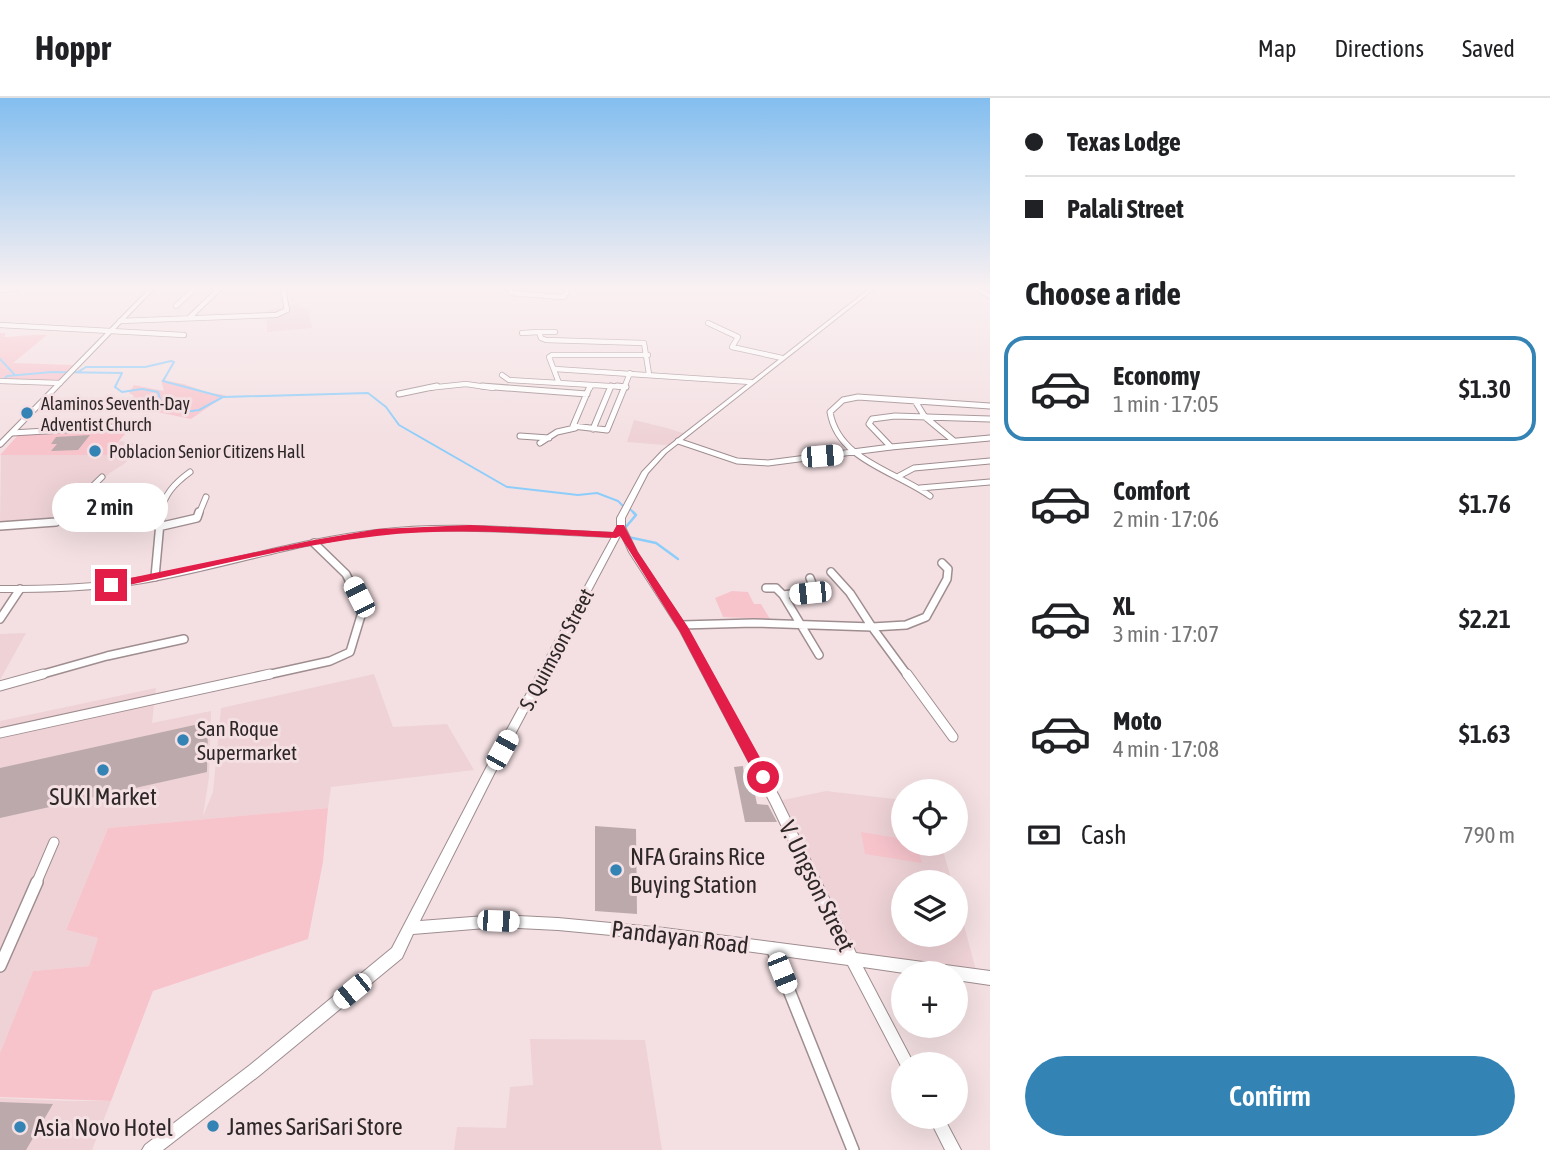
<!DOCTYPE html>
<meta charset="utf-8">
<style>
:root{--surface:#fff;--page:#f2f2f2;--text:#202124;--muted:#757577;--line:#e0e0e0;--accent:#3483b5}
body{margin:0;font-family:"Asap Condensed",sans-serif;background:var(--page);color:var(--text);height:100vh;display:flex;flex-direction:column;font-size:26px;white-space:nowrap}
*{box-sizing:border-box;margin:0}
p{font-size:23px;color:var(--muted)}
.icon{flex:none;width:38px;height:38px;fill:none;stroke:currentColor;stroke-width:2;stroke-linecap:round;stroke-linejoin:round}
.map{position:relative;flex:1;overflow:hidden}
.sheet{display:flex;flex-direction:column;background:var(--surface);width:560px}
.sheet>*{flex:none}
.banner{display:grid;align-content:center;height:154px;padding:0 35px;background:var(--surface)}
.controls{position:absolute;left:891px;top:681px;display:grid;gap:14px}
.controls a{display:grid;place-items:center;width:77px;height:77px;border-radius:50%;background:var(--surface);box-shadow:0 7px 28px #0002;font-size:35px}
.end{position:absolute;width:32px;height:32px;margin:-16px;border:9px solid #e11d48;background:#fff;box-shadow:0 0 0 4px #fff}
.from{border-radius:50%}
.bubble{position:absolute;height:49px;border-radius:24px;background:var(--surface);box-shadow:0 7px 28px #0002;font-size:23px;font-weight:600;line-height:49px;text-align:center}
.car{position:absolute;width:21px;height:42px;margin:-21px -10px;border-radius:9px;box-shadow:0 0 5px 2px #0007;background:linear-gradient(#fff 24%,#345 0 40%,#fff 0 76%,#345 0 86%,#fff 0)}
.banner b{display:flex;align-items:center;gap:24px;height:66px;font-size:26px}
.banner b+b{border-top:2px solid var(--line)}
.banner i{width:18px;height:18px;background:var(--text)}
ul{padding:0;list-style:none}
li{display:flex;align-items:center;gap:21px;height:105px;margin:0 14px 10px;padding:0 21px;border:4px solid transparent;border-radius:21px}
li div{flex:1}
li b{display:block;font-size:26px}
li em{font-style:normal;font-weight:600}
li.active{border-color:var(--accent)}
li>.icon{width:63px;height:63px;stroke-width:1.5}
h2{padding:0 35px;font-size:32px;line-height:84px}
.pay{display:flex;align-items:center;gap:18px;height:77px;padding:0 35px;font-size:26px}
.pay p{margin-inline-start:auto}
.button{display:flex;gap:14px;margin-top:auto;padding:14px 35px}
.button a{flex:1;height:80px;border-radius:42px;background:var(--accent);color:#fff;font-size:28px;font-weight:600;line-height:80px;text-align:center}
header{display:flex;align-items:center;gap:42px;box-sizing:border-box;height:98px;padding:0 35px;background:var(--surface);border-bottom:2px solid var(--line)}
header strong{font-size:33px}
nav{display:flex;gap:38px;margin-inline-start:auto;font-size:24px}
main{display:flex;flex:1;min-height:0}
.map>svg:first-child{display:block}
.built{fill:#eed2d6}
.green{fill:#f7c4cc}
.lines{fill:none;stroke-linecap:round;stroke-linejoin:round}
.stream-far1{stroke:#8dcdfa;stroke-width:2}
.stream{stroke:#8dcdfa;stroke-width:2.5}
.building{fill:#bca9ab}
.minor-far4-casing{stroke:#9f8d90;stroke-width:6}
.minor-far3-casing{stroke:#9f8d90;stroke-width:7}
.minor-far2-casing{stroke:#9f8d90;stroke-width:10}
.minor-far1-casing{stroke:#9f8d90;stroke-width:11}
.minor-casing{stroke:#9f8d90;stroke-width:14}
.tertiary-casing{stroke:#9f8d90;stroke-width:2}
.minor-far4{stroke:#fff;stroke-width:4.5}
.minor-far3{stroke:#fff;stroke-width:5}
.minor-far2{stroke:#fff;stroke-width:7}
.minor-far1{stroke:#fff;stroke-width:9}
.minor{stroke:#fff;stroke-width:11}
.tertiary{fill:#fff;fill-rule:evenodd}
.route{fill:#e11d48}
.poi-dot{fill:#3483b5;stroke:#f4e0e3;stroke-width:2.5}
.labels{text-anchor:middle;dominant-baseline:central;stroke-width:6;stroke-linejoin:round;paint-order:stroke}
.far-poi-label{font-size:18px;fill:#2e2728;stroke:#f4e0e3;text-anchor:start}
.street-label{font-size:21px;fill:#2e2728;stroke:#f4e0e3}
.poi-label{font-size:21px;fill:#2e2728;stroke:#f4e0e3;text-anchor:start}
.near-poi-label{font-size:24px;fill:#2e2728;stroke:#f4e0e3;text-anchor:start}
.near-street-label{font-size:24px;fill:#2e2728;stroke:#f4e0e3}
</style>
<header>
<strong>Hoppr</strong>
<nav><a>Map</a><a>Directions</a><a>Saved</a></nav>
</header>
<main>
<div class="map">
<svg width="990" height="1052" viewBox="0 0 990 1052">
<rect width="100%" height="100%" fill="#f4e0e3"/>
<path class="built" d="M299,205L300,210H308L312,230L267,234V213Z
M634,322L663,329L690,337L677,348L627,344Z
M120,343L145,347L124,366L111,374L58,423L0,428L1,357H107Z
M26,535L0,582V536Z
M374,576L393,629L447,626L474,672L331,689L328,710L108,730L66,832L98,840L89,868L33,873L0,955V623L156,590L152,625L211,613L209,679L203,718L213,694L221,610Z
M826,693L903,702V746H941L952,784H903V836H956V797L978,880L850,863L778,703Z
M530,941L645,942L662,1052H454L457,1029L506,1030L510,989L533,987Z
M0,1000L68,1003H111L92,1052H0Z"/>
<path class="green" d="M0,235H5V239C19,239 32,236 47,237L13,265L75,267L56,285L0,283Z
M161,282L184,286L209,295L226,297L191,321L142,311L129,302L134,298L129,295L134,287L164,293Z
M131,329L107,357H0L19,336Z
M732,493L748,494L754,506H761L770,521L723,519L715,500Z
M328,710L323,764L308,841L153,893L111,1003L0,999V955L33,873L89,868L98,840L66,832L108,730Z
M861,734L903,741V746H917L922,765L865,756Z"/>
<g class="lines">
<path class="stream-far1" d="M0,261L14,276
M78,274L86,269H145L171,263L174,264L163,283L223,299
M3,282L7,278L52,274L122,275L115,289L122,294L142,291L158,294L161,304L159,308L185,314L199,312L223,299L368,295L386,309L399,327L507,389L578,397L597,395L618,403L623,408
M631,412L635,416"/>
<path class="stream" d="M625,430L636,417L633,414
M628,439L656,445L678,461"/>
</g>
<path class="building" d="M90,337L78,352L51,353L57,346H51L56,339Z
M208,624L207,674L0,720V670Z
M743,668L744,677H751L757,706L768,707L777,724H745L734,669Z
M595,728L636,731L637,816L595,813Z
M0,1004L53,1006L26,1052H0Z"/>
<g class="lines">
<g class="minor-far4-casing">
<path id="minor-far4" d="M510,191L511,195L561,199L565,198L567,191
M978,191L990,198
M0,192L14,191
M176,208L194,191
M190,219L219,191
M120,223L276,217L287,212L283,191
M708,225L738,239L732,249L782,260
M0,227L184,237
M539,234H555
M522,235L539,234L541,240L546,242L644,245L649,276
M555,271L751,284
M502,277L509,282L626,289
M0,283L60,285
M559,285L549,259L552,257H648
M428,290L466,286L493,290
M590,290L591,287
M624,290L630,275"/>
</g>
<g class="minor-far3-casing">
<path id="minor-far3" d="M482,288L587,296
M590,288L573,328L607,332L625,288
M617,288L626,289
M399,296L437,288
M915,303L925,319L954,343
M593,331L611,288
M12,335L131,328
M520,338L549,340
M678,343L737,363L768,365L891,349L990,340
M540,345L557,334L575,330
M891,349L869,326L872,321L895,318L990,321
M899,378L914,370L990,363
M920,390L990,384
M930,398C895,373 838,362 830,314L843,302L858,299L990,308
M123,409L162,407
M64,416L102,379
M161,416C163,397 175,385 190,374
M199,416L206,399"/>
</g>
<g class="minor-far2-casing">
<path id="minor-far2" d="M0,428L56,424L66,414
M158,429L197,420L199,414
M155,479L161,414
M766,490H776L783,497L819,557
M783,497L815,493L810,480
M0,521L20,491
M682,527L753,525L872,529L850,495L831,474
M872,529L908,578
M872,529L906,527L926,519L947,481L948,471L942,465
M36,578L107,558L184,541
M262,578L330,563L350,554L363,511L346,476L314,445"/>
</g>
<g class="minor-far1-casing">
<path id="minor-far1" d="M907,576L953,639
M0,588L43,576
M0,635L270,576
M36,786L54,744"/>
</g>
<g class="minor-casing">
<path id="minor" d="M772,850L853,1052
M0,868L37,784"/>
</g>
<g class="tertiary-casing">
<path id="tertiary" d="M149,191H154L2,348L0,349V343Z
M869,191H874L666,355L648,375L625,420V429L637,454L687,530L779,698L856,855L990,873V887L956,882V875H904L863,869L914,966H903V972L848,867L664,842L558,832L498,829L413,836L402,860L260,977L163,1052H142L145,1047L250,967L392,850L486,670L612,439C534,436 455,428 378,436C298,445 222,471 143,485C95,493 48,494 0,494V488C48,488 95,487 143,479C221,466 297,441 376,432C455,422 535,432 614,435L617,429V420L642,374L662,353ZM621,436L629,454L680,533L771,706L841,853L664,830L558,820L498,817L420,823L494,676Z
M928,1018H943L961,1052H945Z"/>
</g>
<use href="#minor-far4" class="minor-far4"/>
<use href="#minor-far3" class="minor-far3"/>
<use href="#minor-far2" class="minor-far2"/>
<use href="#minor-far1" class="minor-far1"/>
<use href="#minor" class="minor"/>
<use href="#tertiary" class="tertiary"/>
</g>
<linearGradient id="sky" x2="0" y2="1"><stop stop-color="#83beef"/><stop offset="0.56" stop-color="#faf1f2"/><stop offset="1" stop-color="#faf1f2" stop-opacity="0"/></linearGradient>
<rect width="990" height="339" fill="url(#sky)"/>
<path class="route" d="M470,427L613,434L617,427H624L638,454L688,529L768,674V683H758L680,534L620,438L616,440C536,436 456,429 377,438C288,448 199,472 111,491L106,487L111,484L314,442L378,431Z"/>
<g class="poi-dot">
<circle cx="27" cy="315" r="7"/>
<circle cx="95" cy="353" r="7"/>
<circle cx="183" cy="642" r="7"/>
<circle cx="103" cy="672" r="7"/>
<circle cx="616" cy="772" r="7"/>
<circle cx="213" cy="1028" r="7"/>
<circle cx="20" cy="1029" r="7"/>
</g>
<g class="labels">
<g class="far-poi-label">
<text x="41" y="305">Alaminos Seventh-Day<tspan x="41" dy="21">Adventist Church</tspan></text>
<text x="109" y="353">Poblacion Senior Citizens Hall</text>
</g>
<g class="street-label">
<text transform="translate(556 551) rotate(-62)">S. Quimson Street</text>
</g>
<g class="poi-label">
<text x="197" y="630">San Roque<tspan x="197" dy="24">Supermarket</tspan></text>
</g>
<g class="near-poi-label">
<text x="103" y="698" text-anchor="middle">SUKI Market</text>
<text x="630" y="758">NFA Grains Rice<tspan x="630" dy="28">Buying Station</tspan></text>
<text x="227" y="1028">James SariSari Store</text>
<text x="34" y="1029">Asia Novo Hotel</text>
</g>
<g class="near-street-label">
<text transform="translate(817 788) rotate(64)">V. Ungson Street</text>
<text transform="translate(680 839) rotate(7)">Pandayan Road</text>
</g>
</g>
</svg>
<div class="controls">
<a><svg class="icon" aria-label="locate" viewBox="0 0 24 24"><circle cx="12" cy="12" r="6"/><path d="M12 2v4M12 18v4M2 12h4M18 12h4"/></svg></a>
<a><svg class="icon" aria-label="layers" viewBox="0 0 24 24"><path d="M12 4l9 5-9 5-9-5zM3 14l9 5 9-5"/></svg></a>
<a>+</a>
<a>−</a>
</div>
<i class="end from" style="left:763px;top:679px"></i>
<i class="end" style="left:111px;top:487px"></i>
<div class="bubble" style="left:52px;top:385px;width:116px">2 min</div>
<i class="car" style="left:822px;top:358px;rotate:85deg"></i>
<i class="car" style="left:810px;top:495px;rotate:264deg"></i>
<i class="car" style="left:359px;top:499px;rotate:333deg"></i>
<i class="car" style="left:502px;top:652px;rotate:29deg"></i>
<i class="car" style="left:498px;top:823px;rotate:92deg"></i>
<i class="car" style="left:782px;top:875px;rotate:158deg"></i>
<i class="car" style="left:352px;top:893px;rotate:231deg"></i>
</div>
<section class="sheet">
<div class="banner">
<b><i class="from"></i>Texas Lodge</b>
<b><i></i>Palali Street</b>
</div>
<h2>Choose a ride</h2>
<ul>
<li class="active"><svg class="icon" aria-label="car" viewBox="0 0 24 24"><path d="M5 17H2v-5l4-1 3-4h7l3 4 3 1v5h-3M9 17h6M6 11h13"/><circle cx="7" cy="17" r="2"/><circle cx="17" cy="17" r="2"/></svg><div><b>Economy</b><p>1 min · 17:05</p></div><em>$1.30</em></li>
<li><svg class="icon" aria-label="car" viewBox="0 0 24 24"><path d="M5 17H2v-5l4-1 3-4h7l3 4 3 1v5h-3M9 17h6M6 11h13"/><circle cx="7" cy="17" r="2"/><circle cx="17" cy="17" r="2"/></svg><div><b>Comfort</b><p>2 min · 17:06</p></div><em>$1.76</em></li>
<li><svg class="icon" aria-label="car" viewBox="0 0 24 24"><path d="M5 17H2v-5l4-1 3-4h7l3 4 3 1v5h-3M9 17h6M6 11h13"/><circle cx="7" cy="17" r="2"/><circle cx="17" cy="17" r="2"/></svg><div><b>XL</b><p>3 min · 17:07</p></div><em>$2.21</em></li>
<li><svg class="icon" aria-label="car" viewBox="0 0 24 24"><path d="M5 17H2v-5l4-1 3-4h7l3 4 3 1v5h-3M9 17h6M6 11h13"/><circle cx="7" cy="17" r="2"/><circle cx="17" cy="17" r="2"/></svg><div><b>Moto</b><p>4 min · 17:08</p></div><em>$1.63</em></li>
</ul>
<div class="pay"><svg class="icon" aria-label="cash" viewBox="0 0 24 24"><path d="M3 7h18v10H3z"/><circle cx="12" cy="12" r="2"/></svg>Cash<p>790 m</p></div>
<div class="button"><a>Confirm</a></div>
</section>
</main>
